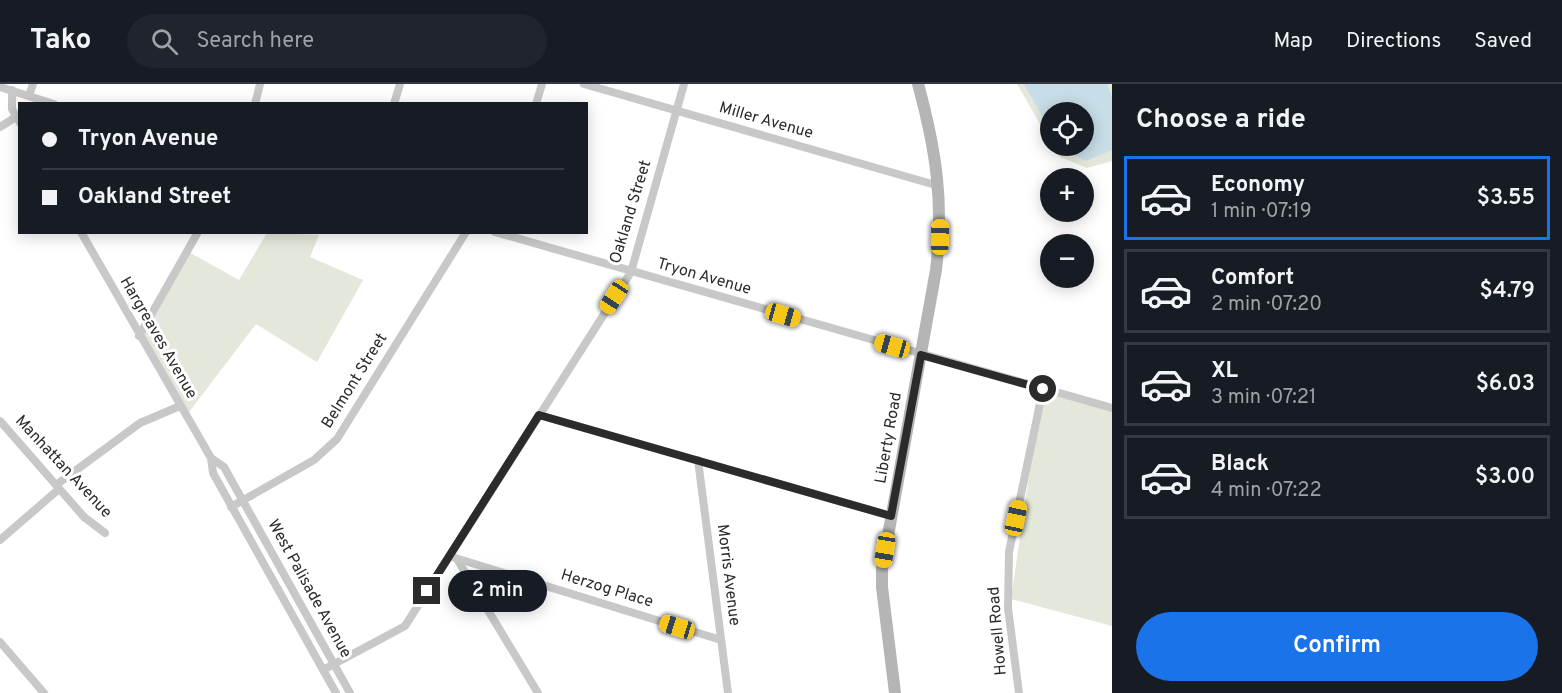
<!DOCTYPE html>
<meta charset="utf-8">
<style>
:root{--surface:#171b24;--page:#20242c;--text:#f1f3f6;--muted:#9ea1a6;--line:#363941;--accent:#1a73e8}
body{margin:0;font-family:Overpass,sans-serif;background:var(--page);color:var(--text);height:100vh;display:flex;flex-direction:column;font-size:22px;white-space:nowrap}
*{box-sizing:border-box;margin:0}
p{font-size:20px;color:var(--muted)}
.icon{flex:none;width:33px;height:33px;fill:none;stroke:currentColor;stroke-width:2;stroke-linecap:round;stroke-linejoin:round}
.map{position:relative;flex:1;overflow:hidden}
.drawer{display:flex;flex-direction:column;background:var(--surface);width:450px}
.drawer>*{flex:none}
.guide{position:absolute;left:18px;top:18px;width:570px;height:132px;border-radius:0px;box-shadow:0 3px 15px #0003;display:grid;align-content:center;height:132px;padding:0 24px;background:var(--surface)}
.controls{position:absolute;left:1040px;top:18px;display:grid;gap:12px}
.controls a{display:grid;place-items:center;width:54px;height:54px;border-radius:50%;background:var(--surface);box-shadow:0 3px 15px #0003;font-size:30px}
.end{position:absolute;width:27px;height:27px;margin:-14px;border:8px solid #2b2b2b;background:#fff;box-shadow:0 0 0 3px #fff}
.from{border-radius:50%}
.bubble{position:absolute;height:42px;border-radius:21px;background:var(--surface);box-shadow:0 3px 15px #0003;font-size:20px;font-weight:600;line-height:42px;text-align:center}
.car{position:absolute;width:18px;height:36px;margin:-18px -9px;border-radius:8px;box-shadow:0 0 4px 2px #0007;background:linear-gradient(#f5c518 24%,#345 0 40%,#f5c518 0 76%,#345 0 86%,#f5c518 0)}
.guide b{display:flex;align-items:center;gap:21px;height:57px;font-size:22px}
.guide b+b{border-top:2px solid var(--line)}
.guide i{width:15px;height:15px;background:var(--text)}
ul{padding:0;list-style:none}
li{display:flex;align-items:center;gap:18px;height:84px;margin:0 12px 9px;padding:0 12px;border:3px solid var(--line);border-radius:0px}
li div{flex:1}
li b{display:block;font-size:22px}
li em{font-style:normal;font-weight:600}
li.on{border-color:var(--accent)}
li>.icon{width:54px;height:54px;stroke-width:1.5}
h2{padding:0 24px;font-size:27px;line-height:72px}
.button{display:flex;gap:12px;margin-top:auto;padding:12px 24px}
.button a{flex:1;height:69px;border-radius:36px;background:var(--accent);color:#fff;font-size:24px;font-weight:600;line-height:69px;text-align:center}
header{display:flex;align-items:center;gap:36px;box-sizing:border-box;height:84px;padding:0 30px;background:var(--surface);border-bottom:2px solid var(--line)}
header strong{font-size:28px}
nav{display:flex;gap:33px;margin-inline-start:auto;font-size:21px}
.search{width:420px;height:54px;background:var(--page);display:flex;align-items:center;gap:15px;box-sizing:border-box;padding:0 21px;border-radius:33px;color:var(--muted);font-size:22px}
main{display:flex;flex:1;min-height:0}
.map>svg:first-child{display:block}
.green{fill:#e3e8da}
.water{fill:#c7dde7}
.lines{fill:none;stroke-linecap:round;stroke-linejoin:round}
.minor{stroke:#c8c8c8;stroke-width:8}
.secondary{stroke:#b5b5b5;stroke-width:12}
.route{stroke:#2b2b2b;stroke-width:8}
.labels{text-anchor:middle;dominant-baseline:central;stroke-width:6;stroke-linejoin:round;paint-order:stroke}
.street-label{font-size:16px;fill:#2b2b2b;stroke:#fff}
</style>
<header>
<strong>Tako</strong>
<div class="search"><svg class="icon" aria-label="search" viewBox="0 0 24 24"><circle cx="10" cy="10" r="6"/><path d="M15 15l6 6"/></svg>Search here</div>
<nav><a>Map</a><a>Directions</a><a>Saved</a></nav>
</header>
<main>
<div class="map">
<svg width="1112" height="609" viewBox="0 0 1112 609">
<rect width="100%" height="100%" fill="#fff"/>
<path class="green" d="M1017,0H1112V77L1087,84L1058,72L1052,62H1083V28H1050V57Z
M267,149L319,151L310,173L363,196L317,278L256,240L186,332L139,252L187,167L239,196Z
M1042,303L1112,323V542L1011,515Z"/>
<path class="water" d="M1024,0H1107L1112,13V66L1086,77L1061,65L1059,62H1083V28H1050V46Z"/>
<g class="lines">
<path class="minor" d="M584,0L939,102
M0,3L54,20
M12,6V25L20,39
M29,12L33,0
M255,20L260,0
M394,20L400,0
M536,20L542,0
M0,43L16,33
M81,148L211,374L213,389L336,609
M495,148L1112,324
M139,252L198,148
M539,331L891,432
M0,337L84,433L105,449
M211,374L224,383L350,609
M698,376L728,609
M56,401L140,339L180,322
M231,423L314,376L337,355L466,148
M0,456L59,405
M449,472L721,556
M457,475L538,609
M0,558L44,609
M323,586L405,542L631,188L684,0
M1019,609L1008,524L1009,468L1043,305"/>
<path class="secondary" d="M895,609L882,503V485L936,186C944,118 936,66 918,0"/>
</g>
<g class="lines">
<path class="route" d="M427,507L539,331L891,432L921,271L1043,305"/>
</g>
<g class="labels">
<g class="street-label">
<text transform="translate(766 37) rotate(16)">Miller Avenue</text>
<text transform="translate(631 128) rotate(-73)">Oakland Street</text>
<text transform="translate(704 193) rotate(16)">Tryon Avenue</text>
<text transform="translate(158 254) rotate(60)">Hargreaves Avenue</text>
<text transform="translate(355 297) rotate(-58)">Belmont Street</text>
<text transform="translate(889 354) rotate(-80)">Liberty Road</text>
<text transform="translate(63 383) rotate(47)">Manhattan Avenue</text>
<text transform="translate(728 491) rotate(83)">Morris Avenue</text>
<text transform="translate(309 505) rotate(61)">West Palisade Avenue</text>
<text transform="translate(607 505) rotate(17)">Herzog Place</text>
<text transform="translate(998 547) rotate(-95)">Howell Road</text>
</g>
</g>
</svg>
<div class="controls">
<a><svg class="icon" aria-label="locate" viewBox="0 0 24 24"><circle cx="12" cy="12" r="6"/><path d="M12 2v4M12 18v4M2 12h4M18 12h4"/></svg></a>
<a>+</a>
<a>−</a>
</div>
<i class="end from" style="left:1043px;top:305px"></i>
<i class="end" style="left:427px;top:507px"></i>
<div class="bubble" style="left:448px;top:486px;width:99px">2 min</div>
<i class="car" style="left:940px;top:153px;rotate:1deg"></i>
<i class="car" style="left:614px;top:213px;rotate:213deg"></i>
<i class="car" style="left:783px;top:231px;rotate:106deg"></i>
<i class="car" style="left:892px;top:262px;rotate:286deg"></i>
<i class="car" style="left:1016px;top:434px;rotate:12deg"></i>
<i class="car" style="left:885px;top:466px;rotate:189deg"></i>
<i class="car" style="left:677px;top:543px;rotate:287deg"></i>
<div class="guide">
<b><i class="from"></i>Tryon Avenue</b>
<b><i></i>Oakland Street</b>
</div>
</div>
<section class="drawer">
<h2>Choose a ride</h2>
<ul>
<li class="on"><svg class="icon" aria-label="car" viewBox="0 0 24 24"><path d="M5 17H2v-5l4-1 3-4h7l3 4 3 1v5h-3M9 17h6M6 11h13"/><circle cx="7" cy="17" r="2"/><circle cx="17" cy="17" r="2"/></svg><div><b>Economy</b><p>1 min · 07:19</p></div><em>$3.55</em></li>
<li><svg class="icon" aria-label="car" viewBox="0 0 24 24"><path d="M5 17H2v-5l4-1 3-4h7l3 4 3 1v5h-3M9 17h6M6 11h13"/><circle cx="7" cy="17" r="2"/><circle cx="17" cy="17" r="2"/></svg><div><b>Comfort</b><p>2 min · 07:20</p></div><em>$4.79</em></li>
<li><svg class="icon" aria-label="car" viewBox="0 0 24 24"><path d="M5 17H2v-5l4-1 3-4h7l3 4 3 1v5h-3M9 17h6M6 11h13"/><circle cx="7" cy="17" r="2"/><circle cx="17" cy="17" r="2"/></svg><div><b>XL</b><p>3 min · 07:21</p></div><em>$6.03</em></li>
<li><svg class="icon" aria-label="car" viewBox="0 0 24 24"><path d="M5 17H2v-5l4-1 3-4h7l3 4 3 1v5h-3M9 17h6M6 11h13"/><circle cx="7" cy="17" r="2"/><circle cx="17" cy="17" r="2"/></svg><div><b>Black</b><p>4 min · 07:22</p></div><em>$3.00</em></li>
</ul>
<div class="button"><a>Confirm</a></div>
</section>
</main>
